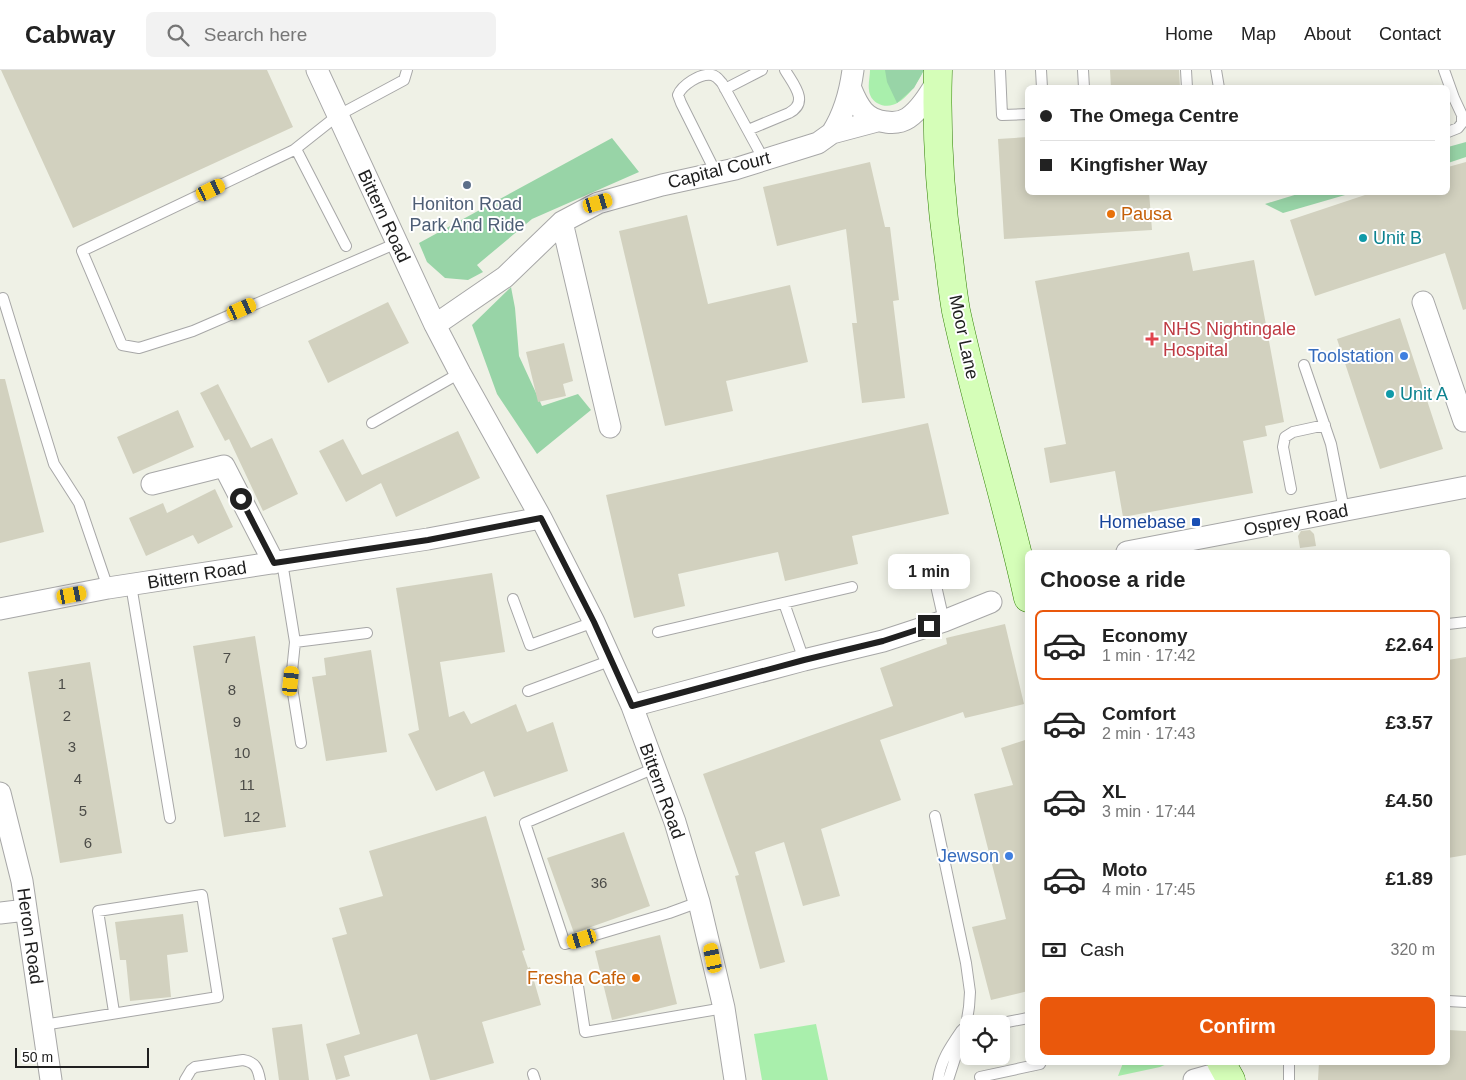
<!DOCTYPE html>
<meta charset="utf-8">
<style>
:root{--surface:#fff;--page:#f2f2f2;--text:#222;--muted:#767676;--line:#e0e0e0;--accent:#ea580c}
body{margin:0;font-family:Arial,sans-serif;background:var(--page);color:var(--text);height:100vh;display:flex;flex-direction:column;font-size:19px;white-space:nowrap}
*{box-sizing:border-box;margin:0}
p{font-size:16px;color:var(--muted)}
.icon{flex:none;width:28px;height:28px;fill:none;stroke:currentColor;stroke-width:2;stroke-linecap:round;stroke-linejoin:round}
.map{position:relative;flex:1;overflow:hidden}
.drawer{position:absolute;left:1025px;top:480px;width:425px;height:515px;display:flex;flex-direction:column;background:var(--surface);border-radius:8px;box-shadow:0 2px 12px #0003}
.drawer>*{flex:none}
.banner{position:absolute;left:1025px;top:15px;width:425px;height:110px;border-radius:8px;box-shadow:0 2px 12px #0003;display:grid;align-content:center;height:110px;padding:0 15px;background:var(--surface)}
.buttons{position:absolute;left:960px;top:945px;display:grid;gap:10px}
.buttons a{display:grid;place-items:center;width:50px;height:50px;border-radius:8px;background:var(--surface);box-shadow:0 2px 12px #0003;font-size:25px}
.scale{position:absolute;left:15px;bottom:12px;width:134px;box-sizing:border-box;padding-left:5px;border:2px solid #202020;border-top:0;font-size:14px;line-height:18px;white-space:nowrap;color:#202020;-webkit-text-stroke:4px #fff;paint-order:stroke}
.end{position:absolute;width:22px;height:22px;margin:-11px;border:6px solid #202020;background:#fff;box-shadow:0 0 0 2px #fff}
.from{border-radius:50%}
.bubble{position:absolute;height:35px;border-radius:8px;background:var(--surface);box-shadow:0 2px 12px #0003;font-size:16px;font-weight:800;line-height:35px;text-align:center}
.car{position:absolute;width:15px;height:30px;margin:-15px -8px;border-radius:6px;box-shadow:0 0 4px 1px #0007;background:linear-gradient(#f5c518 24%,#345 0 40%,#f5c518 0 76%,#345 0 86%,#f5c518 0)}
.banner b{display:flex;align-items:center;gap:18px;height:48px;font-size:19px}
.banner b+b{border-top:1px solid var(--line)}
.banner i{width:12px;height:12px;background:var(--text)}
ul{padding:0;list-style:none}
li{display:flex;align-items:center;gap:15px;height:70px;margin:0 10px 8px;padding:0 5px;border:2px solid transparent;border-radius:8px}
li div{flex:1}
li b{display:block;font-size:19px}
li em{font-style:normal;font-weight:800}
li.active{border-color:var(--accent)}
li>.icon{width:45px;height:45px;stroke-width:1.5}
h2{padding:0 15px;font-size:22px;line-height:60px}
.pay{display:flex;align-items:center;gap:12px;height:55px;padding:0 15px;font-size:19px}
.pay p{margin-inline-start:auto}
.cta{display:flex;gap:10px;margin-top:auto;padding:10px 15px}
.cta a{flex:1;height:58px;border-radius:8px;background:var(--accent);color:#fff;font-size:20px;font-weight:800;line-height:58px;text-align:center}
header{display:flex;align-items:center;gap:30px;box-sizing:border-box;height:70px;padding:0 25px;background:var(--surface);border-bottom:1px solid var(--line)}
header strong{font-size:24px}
nav{display:flex;gap:28px;margin-inline-start:auto;font-size:18px}
.search{width:350px;height:45px;background:var(--page);display:flex;align-items:center;gap:12px;box-sizing:border-box;padding:0 18px;border-radius:8px;color:var(--muted);font-size:19px}
.map>svg:first-child{display:block}
.grass{fill:#a9efac}
.forest{fill:#98d4a7}
.building{fill:#d2d1bf}
.lines{fill:none;stroke-linecap:round;stroke-linejoin:round}
.service-casing{stroke:#a7a7a7;stroke-width:12}
.minor-casing{stroke:#a7a7a7;stroke-width:23}
.secondary-casing{stroke:#2d7f00;stroke-width:29}
.service{stroke:#fff;stroke-width:10}
.minor{stroke:#fff;stroke-width:21}
.secondary{stroke:#d5feb8;stroke-width:28}
.route{stroke:#202020;stroke-width:6}
.service-dot{fill:#5c6f8a;stroke:#fff;stroke-width:2}
.food-dot{fill:#e8710a;stroke:#fff;stroke-width:2}
.culture-dot{fill:#0f9aa8;stroke:#fff;stroke-width:2}
.health-dot{fill:#e0444e;stroke:#fff;stroke-width:2}
.shop-dot{fill:#3f7fe0;stroke:#fff;stroke-width:2}
.transit-dot{fill:#1a4fb4;stroke:#fff;stroke-width:2}
.labels{text-anchor:middle;dominant-baseline:central;stroke-width:4;stroke-linejoin:round;paint-order:stroke}
.number-label{font-size:15px;fill:#4c4c48}
.street-label{font-size:18px;fill:#202020;stroke:#fff}
.service-label{font-size:18px;fill:#4e5e75;stroke:#fff}
.food-label{font-size:18px;fill:#c56008;stroke:#fff;text-anchor:start}
.culture-label{font-size:18px;fill:#0d838f;stroke:#fff;text-anchor:start}
.health-label{font-size:18px;fill:#be3a42;stroke:#fff;text-anchor:start}
.shop-label{font-size:18px;fill:#366cbe;stroke:#fff;text-anchor:end}
.transit-label{font-size:18px;fill:#164399;stroke:#fff;text-anchor:end}
</style>
<header>
<strong>Cabway</strong>
<div class="search"><svg class="icon" aria-label="search" viewBox="0 0 24 24"><circle cx="10" cy="10" r="6"/><path d="M15 15l6 6"/></svg>Search here</div>
<nav><a>Home</a><a>Map</a><a>About</a><a>Contact</a></nav>
</header>
<div class="map">
<svg width="1466" height="1010" viewBox="0 0 1466 1010">
<rect width="100%" height="100%" fill="#eff1e6"/>
<path class="grass" d="M870,0H924C916,16 898,45 877,33C873,31 869,25 869,20C868,14 870,6 870,0Z
M816,954L828,1010H762L754,964Z
M1123,993V992L1169,993L1160,997L1118,1006Z"/>
<path class="forest" d="M885,0H924L914,18L897,33L887,12Z
M612,68L639,102L532,149L477,195L483,202L468,210L445,208L427,192L419,173Z
M1466,72V87L1448,93V77Z
M1301,123V122L1352,123L1283,143L1265,134Z
M511,217L515,238L519,286L542,336L578,324L591,340L537,384L497,324L472,255Z"/>
<path class="building" d="M1,0H267L293,57L73,158Z
M1110,0H1179L1180,18H1111Z
M1028,67V122H1149L1152,160L1004,169L998,69Z
M870,92L885,157H890L899,230L893,231L905,328L862,333L852,253H857L846,159L777,176L763,117Z
M1466,92V239L1463,240L1445,183L1315,226L1290,150L1374,122H1448V97Z
M687,145L708,234L790,215L808,292L726,311L733,341L665,356L619,161Z
M1189,182L1193,201L1254,190L1284,352L1265,356L1267,366L1243,371L1253,423L1123,447L1115,401L1050,413L1044,378L1066,374L1035,211Z
M388,232L409,273L328,313L308,271Z
M1400,248L1443,379L1380,399L1337,269Z
M564,273L573,311L563,314L566,326L538,332L526,282Z
M0,309H5L44,462L0,473Z
M218,314L251,378L272,368L298,424L263,441L229,369L225,371L200,323Z
M178,340L194,377L133,404L117,367Z
M928,353L949,444L852,466L858,494L785,511L778,482L678,504L685,536L634,548L606,425Z
M458,361L480,408L396,447L381,413L346,432L319,381L343,369L362,405Z
M215,419L233,457L198,474L193,465L146,486L129,448L163,433L167,443Z
M1310,460L1314,464L1316,476L1300,478L1298,466L1301,461Z
M492,503L505,582L440,592L449,647L464,641L471,654L516,634L527,662L553,652L568,701L494,727L484,701L436,721L408,664L419,660L396,518Z
M1005,554L1024,634L965,648L963,642L880,670L901,730L821,759L840,826L803,836L784,772L755,782L785,892L760,899L735,806L739,805L703,704L893,636L880,598L947,574L946,568Z
M255,566L286,757L224,767L193,576Z
M371,580L387,682L326,691L312,607L326,605L324,588Z
M1466,587V785L1448,788V590Z
M90,592L122,783L60,793L28,602Z
M1028,669V921L991,930L972,857L1006,849L974,724L1013,715L1001,678Z
M486,746L525,880L522,881L528,898L530,897L541,935L482,952L494,993L435,1010H430L417,964L344,986L350,1006L336,1010L326,974L360,964L332,868L347,864L339,838L383,826L369,781Z
M624,762L650,836L574,863L547,788Z
M183,844L188,882L167,885L171,927L130,931L126,890H120L115,852Z
M660,865L677,934L612,950L595,881Z
M302,954L309,1010H279L272,958Z
M1448,960L1466,961V1010H1318L1319,992H1448Z"/>
<g class="lines">
<g class="service-casing">
<path id="service" d="M1000,0L1002,45L1028,44
M1041,0L1042,18
M1083,0L1084,18
M1186,0L1187,18
M1216,0L1219,18
M1444,0L1454,28L1462,45V53L1458,58L1448,62
M725,19L762,0
M748,60L789,43C810,32 793,14 785,0
M296,79L346,176
M716,103L681,33L678,25C682,15 700,3 712,5C717,6 719,10 722,13L764,90
M397,173L193,261L139,278L122,275L82,181L294,80L337,46L404,10L407,0
M3,228L54,394L79,433L108,518
M1304,295L1331,374L1344,440
M372,353L460,303
M1291,419L1283,377L1285,367L1293,362L1325,355
M282,492L295,572L367,563
M932,498L944,551
M131,515L170,748
M513,529L530,575L594,552
M784,533L804,590
M1448,554L1466,552
M658,562L852,517
M295,572L291,611L301,673
M528,621L612,590
M655,698L525,753L565,874L669,843L699,832
M935,746L966,893L970,922L969,937L966,956L961,961
M578,916L585,962L724,938
M1448,931L1466,932
M997,954L1028,948
M43,955L218,927L202,825L98,841L114,942
M1289,992V1010
M533,1004L535,1010
M980,1007L1040,994L1041,992
M185,1010L191,1000L195,997L243,990C255,992 258,998 260,1010
M938,1010C941,990 950,977 961,961L960,973L948,1010"/>
</g>
<g class="minor-casing">
<path id="minor" d="M317,0L435,255L460,303L541,448L594,552L632,636L675,752L699,832L724,938L735,1010
M851,19C858,36 865,50 886,52C893,53 902,52 908,48C921,39 930,23 938,10
M832,63C844,44 850,23 853,0
M562,152L610,357
M1423,232L1464,351L1466,350
M435,255L505,207L562,152L598,133L662,115L735,99L818,73L832,63L877,51
M152,414L224,396L274,493
M1127,482L1466,417
M0,539L108,518L428,469L541,448
M632,636L804,590L883,571L944,551L991,532
M0,723L22,811L51,1010
M0,843L26,840
M1194,1010L1226,1001"/>
</g>
<g class="secondary-casing">
<path id="secondary" d="M938,0C936,63 940,127 949,189C951,206 953,224 956,241C977,338 1007,432 1028,528
M1221,992L1231,1010"/>
</g>
<use href="#service" class="service"/>
<use href="#minor" class="minor"/>
<use href="#secondary" class="secondary"/>
</g>
<g class="lines">
<path class="route" d="M241,429L274,493L428,470L541,448L594,552L632,636L804,590L883,571L929,556"/>
</g>
<circle class="service-dot" cx="467" cy="115" r="5"/>
<g class="food-dot">
<circle cx="1111" cy="144" r="5"/>
<circle cx="636" cy="908" r="5"/>
</g>
<g class="culture-dot">
<circle cx="1363" cy="168" r="5"/>
<circle cx="1390" cy="324" r="5"/>
</g>
<path class="health-dot" d="M1149.5 261.5h5v5h5v5h-5v5h-5v-5h-5v-5h5z"/>
<g class="shop-dot">
<circle cx="1404" cy="286" r="5"/>
<circle cx="1009" cy="786" r="5"/>
</g>
<rect class="transit-dot" x="1191" y="447" width="10" height="10" rx="2.5"/>
<g class="labels">
<g class="number-label">
<text x="227" y="587">7</text>
<text x="62" y="613">1</text>
<text x="232" y="619">8</text>
<text x="67" y="645">2</text>
<text x="237" y="651">9</text>
<text x="72" y="676">3</text>
<text x="242" y="682">10</text>
<text x="78" y="708">4</text>
<text x="247" y="714">11</text>
<text x="83" y="740">5</text>
<text x="252" y="746">12</text>
<text x="88" y="772">6</text>
<text x="599" y="812">36</text>
</g>
<g class="street-label">
<text transform="translate(719 100) rotate(-14)">Capital Court</text>
<text transform="translate(384 146) rotate(65)">Bittern Road</text>
<text transform="translate(964 267) rotate(78)">Moor Lane</text>
<text transform="translate(1296 450) rotate(-11)">Osprey Road</text>
<text transform="translate(197 505) rotate(-9)">Bittern Road</text>
<text transform="translate(662 721) rotate(70)">Bittern Road</text>
<text transform="translate(30 866) rotate(82)">Heron Road</text>
</g>
<g class="service-label">
<text x="467" y="134">Honiton Road<tspan x="467" dy="21">Park And Ride</tspan></text>
</g>
<g class="food-label">
<text x="1121" y="144">Pausa</text>
<text x="626" y="908" text-anchor="end">Fresha Cafe</text>
</g>
<g class="culture-label">
<text x="1373" y="168">Unit B</text>
<text x="1400" y="324">Unit A</text>
</g>
<g class="health-label">
<text x="1163" y="259">NHS Nightingale<tspan x="1163" dy="21">Hospital</tspan></text>
</g>
<g class="shop-label">
<text x="1394" y="286">Toolstation</text>
<text x="999" y="786">Jewson</text>
</g>
<g class="transit-label">
<text x="1186" y="452">Homebase</text>
</g>
</g>
</svg>
<div class="buttons">
<a><svg class="icon" aria-label="locate" viewBox="0 0 24 24"><circle cx="12" cy="12" r="6"/><path d="M12 2v4M12 18v4M2 12h4M18 12h4"/></svg></a>
</div>
<div class="scale">50 m</div>
<i class="end from" style="left:241px;top:429px"></i>
<i class="end" style="left:929px;top:556px"></i>
<div class="bubble" style="left:888px;top:484px;width:82px">1 min</div>
<i class="car" style="left:211px;top:120px;rotate:64deg"></i>
<i class="car" style="left:598px;top:133px;rotate:74deg"></i>
<i class="car" style="left:242px;top:239px;rotate:66deg"></i>
<i class="car" style="left:72px;top:525px;rotate:79deg"></i>
<i class="car" style="left:291px;top:611px;rotate:6deg"></i>
<i class="car" style="left:582px;top:869px;rotate:253deg"></i>
<i class="car" style="left:713px;top:888px;rotate:348deg"></i>
<div class="banner">
<b><i class="from"></i>The Omega Centre</b>
<b><i></i>Kingfisher Way</b>
</div>
<section class="drawer">
<h2>Choose a ride</h2>
<ul>
<li class="active"><svg class="icon" aria-label="car" viewBox="0 0 24 24"><path d="M5 17H2v-5l4-1 3-4h7l3 4 3 1v5h-3M9 17h6M6 11h13"/><circle cx="7" cy="17" r="2"/><circle cx="17" cy="17" r="2"/></svg><div><b>Economy</b><p>1 min · 17:42</p></div><em>£2.64</em></li>
<li><svg class="icon" aria-label="car" viewBox="0 0 24 24"><path d="M5 17H2v-5l4-1 3-4h7l3 4 3 1v5h-3M9 17h6M6 11h13"/><circle cx="7" cy="17" r="2"/><circle cx="17" cy="17" r="2"/></svg><div><b>Comfort</b><p>2 min · 17:43</p></div><em>£3.57</em></li>
<li><svg class="icon" aria-label="car" viewBox="0 0 24 24"><path d="M5 17H2v-5l4-1 3-4h7l3 4 3 1v5h-3M9 17h6M6 11h13"/><circle cx="7" cy="17" r="2"/><circle cx="17" cy="17" r="2"/></svg><div><b>XL</b><p>3 min · 17:44</p></div><em>£4.50</em></li>
<li><svg class="icon" aria-label="car" viewBox="0 0 24 24"><path d="M5 17H2v-5l4-1 3-4h7l3 4 3 1v5h-3M9 17h6M6 11h13"/><circle cx="7" cy="17" r="2"/><circle cx="17" cy="17" r="2"/></svg><div><b>Moto</b><p>4 min · 17:45</p></div><em>£1.89</em></li>
</ul>
<div class="pay"><svg class="icon" aria-label="cash" viewBox="0 0 24 24"><path d="M3 7h18v10H3z"/><circle cx="12" cy="12" r="2"/></svg>Cash<p>320 m</p></div>
<div class="cta"><a>Confirm</a></div>
</section>
</div>
